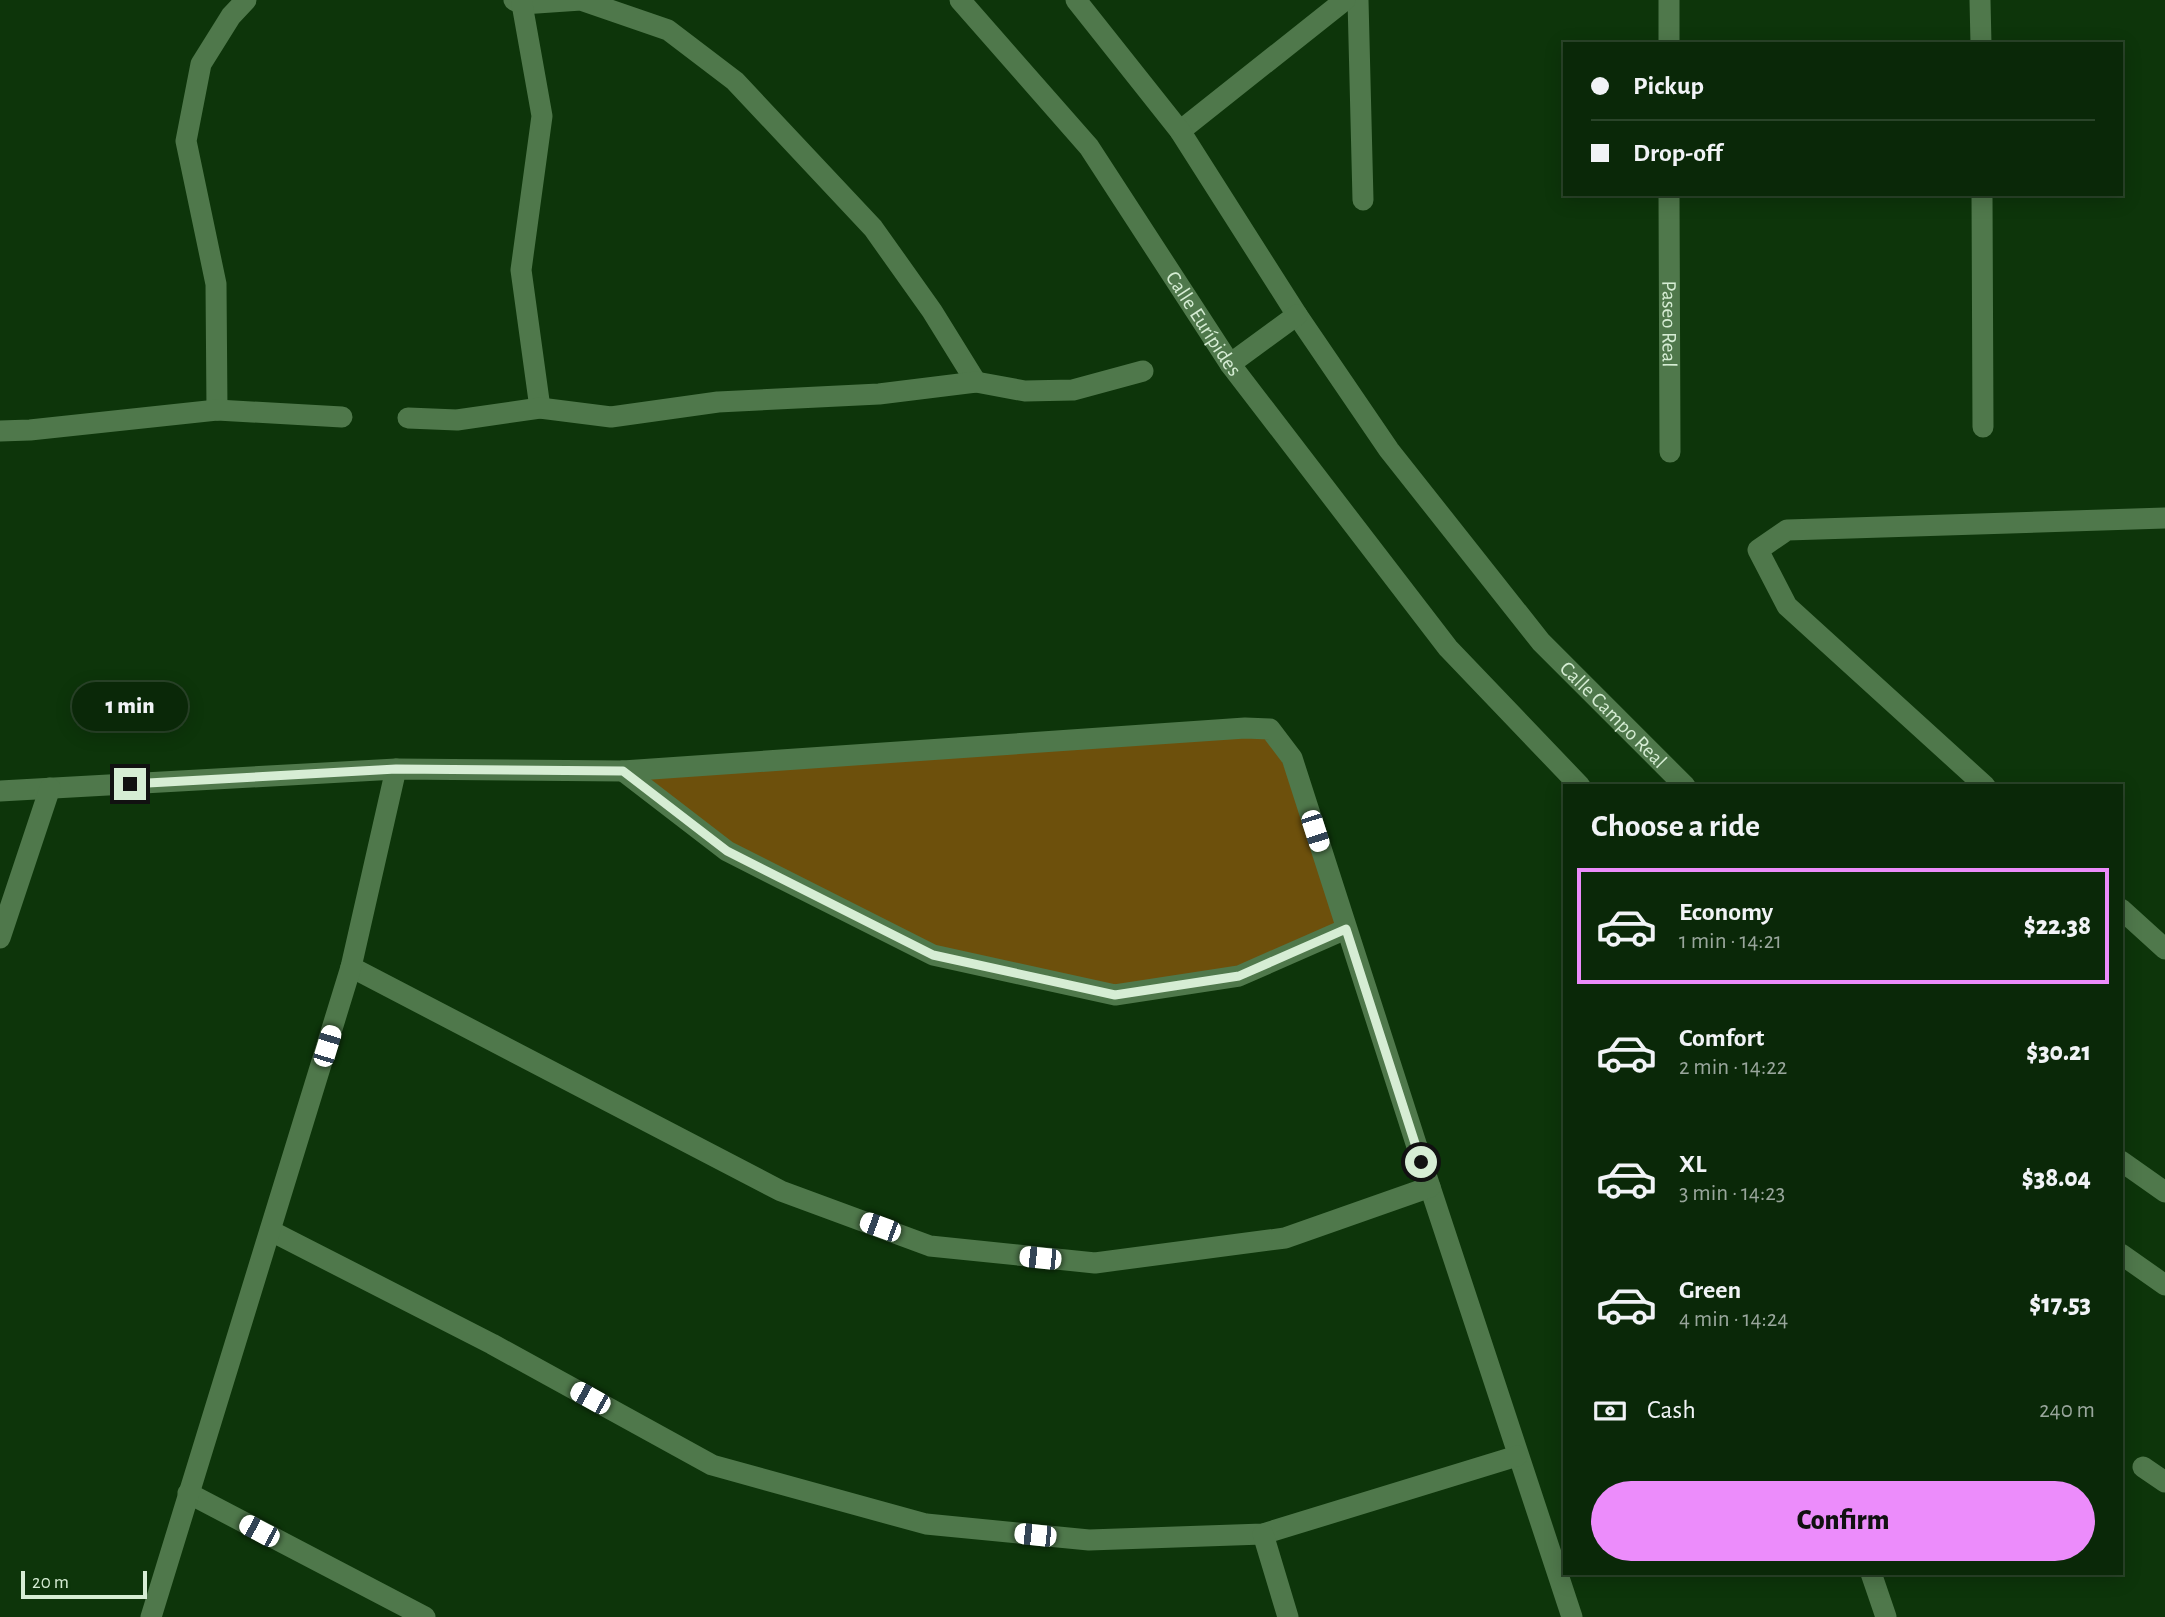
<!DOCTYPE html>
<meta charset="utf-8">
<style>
:root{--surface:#0a2808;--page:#183416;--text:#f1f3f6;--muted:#99a69c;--line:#2a4429;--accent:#ec8cfb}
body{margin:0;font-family:"Alegreya Sans",sans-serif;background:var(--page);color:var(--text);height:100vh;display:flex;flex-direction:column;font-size:26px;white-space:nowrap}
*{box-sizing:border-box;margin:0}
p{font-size:23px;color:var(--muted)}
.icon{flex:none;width:38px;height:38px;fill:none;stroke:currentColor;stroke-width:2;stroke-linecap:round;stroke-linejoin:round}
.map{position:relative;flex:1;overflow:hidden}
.panel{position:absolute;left:1563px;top:784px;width:560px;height:791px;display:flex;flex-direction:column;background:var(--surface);border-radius:0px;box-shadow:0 4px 18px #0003,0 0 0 2px var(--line)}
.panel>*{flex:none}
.guide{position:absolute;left:1563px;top:42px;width:560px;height:154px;border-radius:0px;box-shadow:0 4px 18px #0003,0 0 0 2px var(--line);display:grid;align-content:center;height:154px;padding:0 28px;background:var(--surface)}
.scale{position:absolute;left:21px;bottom:18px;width:126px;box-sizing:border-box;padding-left:7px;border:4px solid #d6edd4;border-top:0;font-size:19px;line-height:24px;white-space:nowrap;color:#d6edd4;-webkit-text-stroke:5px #0d350a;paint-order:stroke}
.end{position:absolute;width:32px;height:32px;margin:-16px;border:9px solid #d6edd4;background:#111;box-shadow:0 0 0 4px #111}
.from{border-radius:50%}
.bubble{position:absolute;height:49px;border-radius:24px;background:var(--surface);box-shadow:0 4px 18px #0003,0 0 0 2px var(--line);font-size:23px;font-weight:800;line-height:49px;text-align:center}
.car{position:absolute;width:21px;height:42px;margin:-21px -10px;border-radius:9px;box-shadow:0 0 5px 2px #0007;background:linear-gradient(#fff 24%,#345 0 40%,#fff 0 76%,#345 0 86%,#fff 0)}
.guide b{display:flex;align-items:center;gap:24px;height:66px;font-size:26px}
.guide b+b{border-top:2px solid var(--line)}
.guide i{width:18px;height:18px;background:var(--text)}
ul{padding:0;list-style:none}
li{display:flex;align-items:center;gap:21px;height:116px;margin:0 14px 10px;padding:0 14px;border:4px solid transparent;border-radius:0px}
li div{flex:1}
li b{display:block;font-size:26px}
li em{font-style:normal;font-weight:800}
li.selected{border-color:var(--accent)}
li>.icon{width:63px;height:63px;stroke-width:1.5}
h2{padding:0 28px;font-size:32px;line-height:84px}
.pay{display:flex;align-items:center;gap:18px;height:77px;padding:0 28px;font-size:26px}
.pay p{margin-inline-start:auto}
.primary-button{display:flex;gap:14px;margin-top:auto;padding:14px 28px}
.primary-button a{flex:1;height:80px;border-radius:42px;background:var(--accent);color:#111;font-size:28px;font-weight:800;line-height:80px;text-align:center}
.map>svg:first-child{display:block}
.green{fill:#6d500c}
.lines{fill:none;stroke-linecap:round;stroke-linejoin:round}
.lane{stroke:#4f784b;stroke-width:21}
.street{stroke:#4f784b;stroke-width:21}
.secondary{stroke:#4f784b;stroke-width:21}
.route{stroke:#d6edd4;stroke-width:9}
.labels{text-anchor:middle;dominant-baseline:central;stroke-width:5;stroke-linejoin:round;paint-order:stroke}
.street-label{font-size:21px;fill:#d6edd4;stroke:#0d350a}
</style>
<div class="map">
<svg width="2165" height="1617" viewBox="0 0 2165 1617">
<rect width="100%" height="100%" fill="#0d350a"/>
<path class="green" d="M1270,729L1346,929L1239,976L1115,995L933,955L727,851L623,771Z"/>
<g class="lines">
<path class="lane" d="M1985,786L1787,606L1758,550L1787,530L2165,518
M2121,909L2165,949"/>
<g class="street">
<path d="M514,0L522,4L581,0L668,30L735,81L873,228L932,311L976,382"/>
<path d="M1358,0L1363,200"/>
<path d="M1669,0V44"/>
<path d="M1980,0L1981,44"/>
<path d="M522,4L542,116L521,270L540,408"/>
<path d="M1180,131L1345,0"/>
<path id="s1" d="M1669,194L1670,452"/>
<path d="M1982,194L1983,427"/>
<path d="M217,410L216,284L186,141L201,64L231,16L246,0"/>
<path d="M408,418L457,420L540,408L611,417L718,402L879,394L976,382L1025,391L1073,390L1143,371"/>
<path d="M0,431L30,430L217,410L342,417"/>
<path d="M623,771L727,851L933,955L1115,995L1239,976L1346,929"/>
<path d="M0,791L396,769L623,771L1245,728L1270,729L1292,758L1430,1187L1572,1617"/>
<path d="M0,938L50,788"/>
<path d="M351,967L781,1191L930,1246L1095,1263L1285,1238L1430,1187"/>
<path d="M271,1231L492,1344L712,1465L926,1524L1089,1540L1263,1534L1517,1456"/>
<path d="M2143,1467L2165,1482"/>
<path d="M188,1493L425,1617"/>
<path d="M1263,1534L1288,1617"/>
<path d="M1871,1573L1886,1617"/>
<path d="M151,1617L351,967L396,769"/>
</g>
<g class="secondary">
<path id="s2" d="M960,0L1089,147L1230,364L1448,648L1580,786"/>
<path id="s3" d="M1076,0L1180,131L1297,315L1389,450L1541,642L1685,786"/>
<path d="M1230,364L1297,315"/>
<path d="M2121,1161L2165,1192"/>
<path d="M2121,1254L2165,1285"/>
</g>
</g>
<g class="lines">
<path class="route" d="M130,784L396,769L623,771L727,851L933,955L1115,995L1239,976L1346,929L1421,1162"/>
</g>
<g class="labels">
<g class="street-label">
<text stroke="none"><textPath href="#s2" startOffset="406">Calle Eurípides</textPath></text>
<text stroke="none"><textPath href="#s1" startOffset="130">Paseo Real</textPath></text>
<text stroke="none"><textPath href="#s3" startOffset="896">Calle Campo Real</textPath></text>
</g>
</g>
</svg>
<div class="scale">20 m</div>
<i class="end from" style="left:1421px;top:1162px"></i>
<i class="end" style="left:130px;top:784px"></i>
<div class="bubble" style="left:72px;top:682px;width:116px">1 min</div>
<i class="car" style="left:1315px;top:831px;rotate:162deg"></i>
<i class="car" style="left:327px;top:1046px;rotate:17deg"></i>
<i class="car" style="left:880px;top:1227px;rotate:290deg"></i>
<i class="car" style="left:1040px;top:1258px;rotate:276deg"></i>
<i class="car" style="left:590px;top:1398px;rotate:299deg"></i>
<i class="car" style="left:259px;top:1531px;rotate:298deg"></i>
<i class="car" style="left:1035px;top:1535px;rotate:276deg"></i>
<div class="guide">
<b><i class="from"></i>Pickup</b>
<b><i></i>Drop-off</b>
</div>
<section class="panel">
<h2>Choose a ride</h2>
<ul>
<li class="selected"><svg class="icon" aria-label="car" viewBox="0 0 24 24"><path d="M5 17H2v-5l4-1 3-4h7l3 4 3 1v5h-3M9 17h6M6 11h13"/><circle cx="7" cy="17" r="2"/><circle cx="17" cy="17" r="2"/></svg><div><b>Economy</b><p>1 min · 14:21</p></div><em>$22.38</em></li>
<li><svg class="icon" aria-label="car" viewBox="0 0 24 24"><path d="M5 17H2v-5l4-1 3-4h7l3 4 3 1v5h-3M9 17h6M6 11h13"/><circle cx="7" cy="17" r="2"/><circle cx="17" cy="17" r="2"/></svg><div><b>Comfort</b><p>2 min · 14:22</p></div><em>$30.21</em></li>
<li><svg class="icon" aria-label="car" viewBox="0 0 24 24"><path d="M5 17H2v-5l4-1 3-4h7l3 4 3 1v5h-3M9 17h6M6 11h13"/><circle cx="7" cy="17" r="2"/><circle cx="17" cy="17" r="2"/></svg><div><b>XL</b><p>3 min · 14:23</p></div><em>$38.04</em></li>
<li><svg class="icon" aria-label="car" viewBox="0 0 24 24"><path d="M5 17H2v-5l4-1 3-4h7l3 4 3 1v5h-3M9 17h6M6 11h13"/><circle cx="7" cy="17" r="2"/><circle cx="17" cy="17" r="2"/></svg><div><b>Green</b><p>4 min · 14:24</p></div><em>$17.53</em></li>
</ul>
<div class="pay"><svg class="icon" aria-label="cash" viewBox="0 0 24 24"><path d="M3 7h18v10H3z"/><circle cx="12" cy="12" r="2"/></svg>Cash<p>240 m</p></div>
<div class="primary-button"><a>Confirm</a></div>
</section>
</div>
